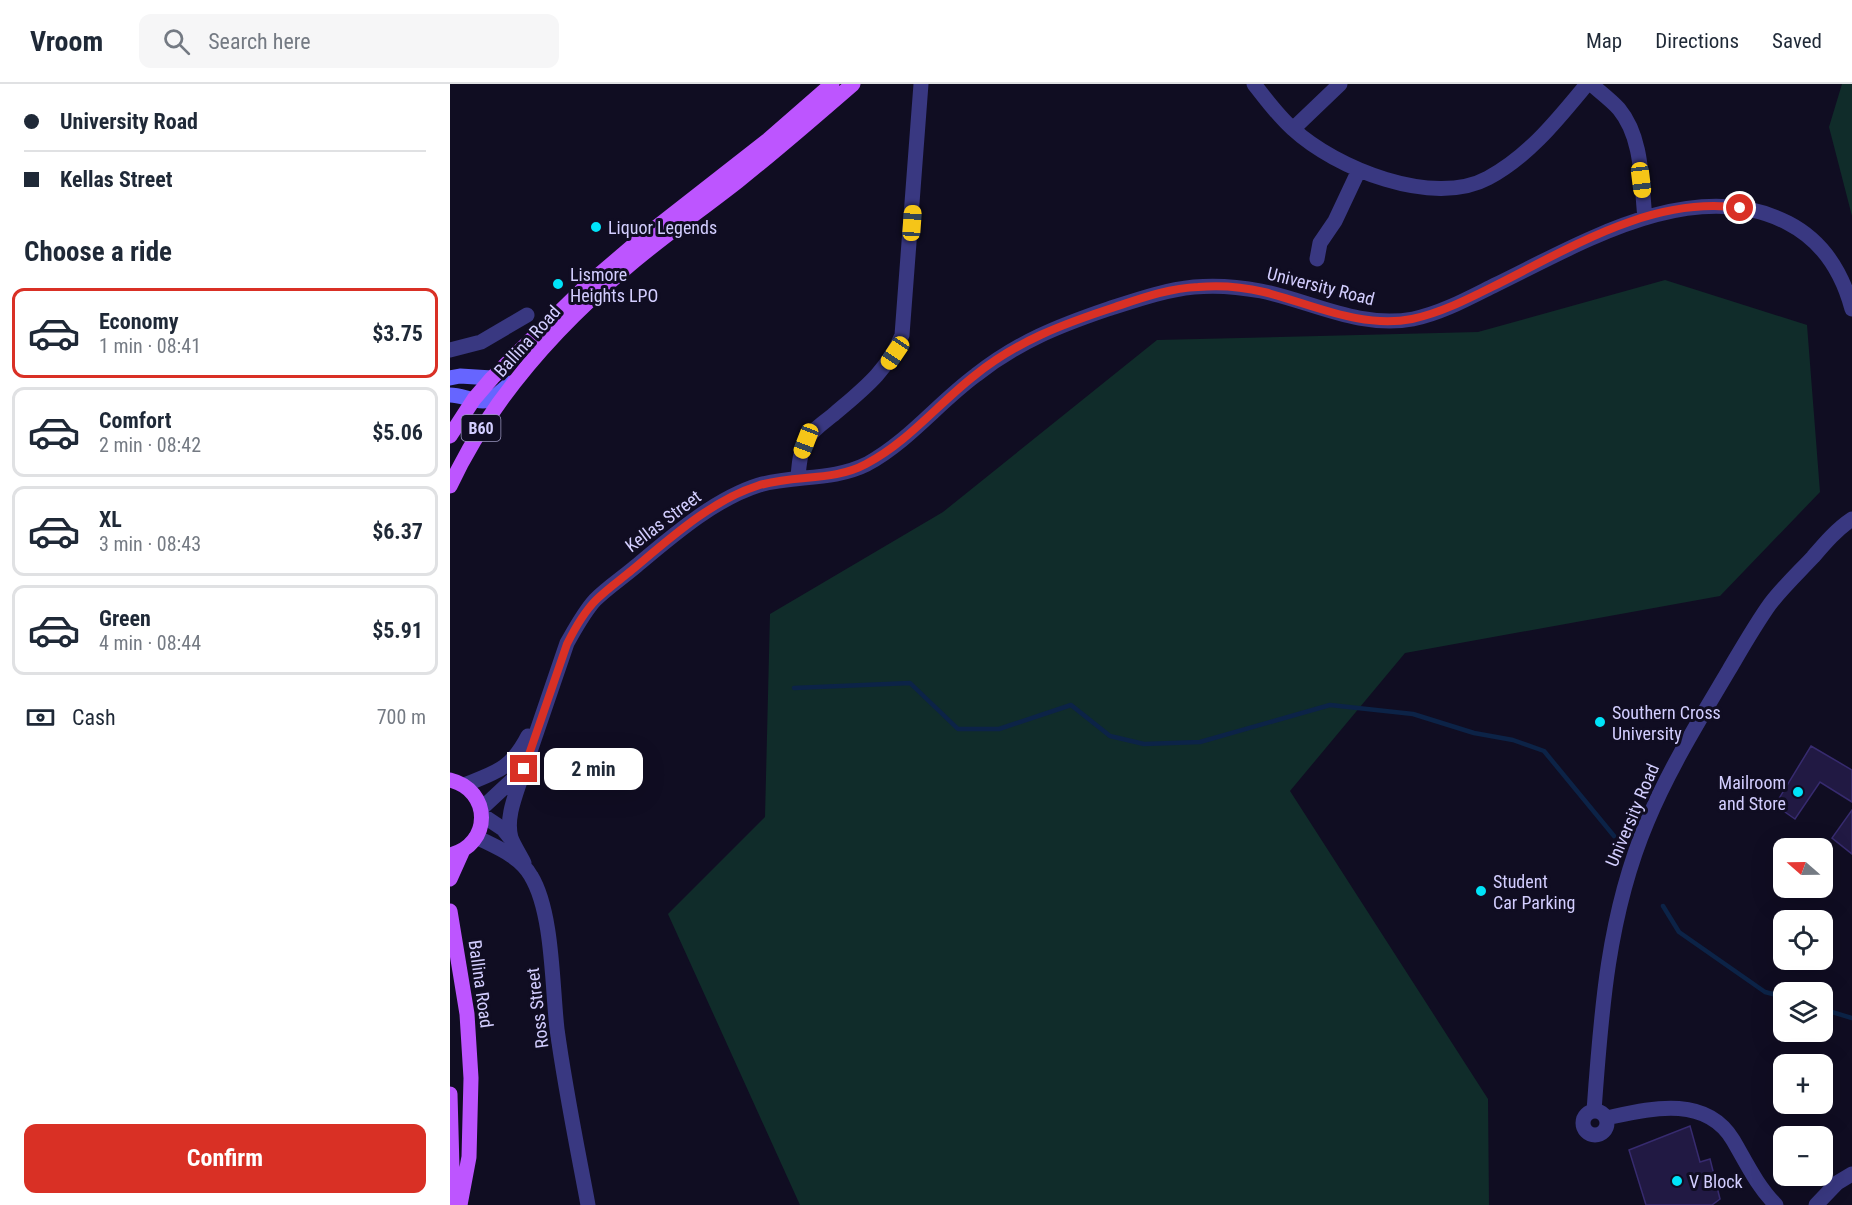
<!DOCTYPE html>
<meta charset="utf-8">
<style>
:root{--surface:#fff;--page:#f6f6f7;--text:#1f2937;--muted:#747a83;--line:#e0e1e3;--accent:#d93025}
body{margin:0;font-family:"Roboto Condensed",sans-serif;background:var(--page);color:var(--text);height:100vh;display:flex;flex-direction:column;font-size:22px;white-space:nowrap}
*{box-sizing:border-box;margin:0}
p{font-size:20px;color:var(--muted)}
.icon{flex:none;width:33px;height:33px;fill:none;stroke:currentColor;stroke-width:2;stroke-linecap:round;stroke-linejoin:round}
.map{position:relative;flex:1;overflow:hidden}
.drawer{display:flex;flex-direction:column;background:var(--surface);width:450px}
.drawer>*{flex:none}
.guide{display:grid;align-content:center;height:132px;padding:0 24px;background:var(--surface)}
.needle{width:39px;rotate:290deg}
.controls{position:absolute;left:1323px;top:754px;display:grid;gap:12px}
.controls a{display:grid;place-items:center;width:60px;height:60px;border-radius:12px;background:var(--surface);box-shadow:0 6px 24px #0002;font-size:30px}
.end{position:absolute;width:27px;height:27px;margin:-14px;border:8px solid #d93025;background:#fff;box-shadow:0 0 0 3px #fff}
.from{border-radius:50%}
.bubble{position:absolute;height:42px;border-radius:12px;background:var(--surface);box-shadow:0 6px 24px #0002;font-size:20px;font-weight:700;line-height:42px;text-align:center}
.car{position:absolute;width:18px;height:36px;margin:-18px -9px;border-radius:8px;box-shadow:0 0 4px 2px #0007;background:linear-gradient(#f5c518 24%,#345 0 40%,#f5c518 0 76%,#345 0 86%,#f5c518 0)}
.guide b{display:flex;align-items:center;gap:21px;height:57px;font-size:22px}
.guide b+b{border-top:2px solid var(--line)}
.guide i{width:15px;height:15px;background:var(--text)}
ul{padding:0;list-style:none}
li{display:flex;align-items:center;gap:18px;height:90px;margin:0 12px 9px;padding:0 12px;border:3px solid var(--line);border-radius:12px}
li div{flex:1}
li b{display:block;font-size:22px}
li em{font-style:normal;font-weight:700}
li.on{border-color:var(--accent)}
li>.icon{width:54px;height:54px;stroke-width:1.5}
h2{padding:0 24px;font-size:27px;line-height:72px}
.pay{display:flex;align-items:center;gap:15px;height:66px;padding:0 24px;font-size:22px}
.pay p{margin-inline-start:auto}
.cta{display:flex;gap:12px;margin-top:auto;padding:12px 24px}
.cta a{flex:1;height:69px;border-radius:12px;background:var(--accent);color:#fff;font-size:24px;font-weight:700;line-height:69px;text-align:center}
header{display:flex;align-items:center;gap:36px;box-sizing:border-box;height:84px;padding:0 30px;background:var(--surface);border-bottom:2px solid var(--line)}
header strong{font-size:28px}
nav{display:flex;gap:33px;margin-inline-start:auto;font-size:21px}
.search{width:420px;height:54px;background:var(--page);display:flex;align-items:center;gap:15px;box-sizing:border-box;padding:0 21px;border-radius:12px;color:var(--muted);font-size:22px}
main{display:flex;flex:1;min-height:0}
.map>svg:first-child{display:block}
.green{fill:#102c2a}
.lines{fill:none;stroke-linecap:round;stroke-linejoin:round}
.stream{stroke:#0c2347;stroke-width:4.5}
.building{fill:#211943;stroke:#372b6f;stroke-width:1.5}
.street{stroke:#393881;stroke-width:15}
.secondary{stroke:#6665ff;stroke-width:15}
.primary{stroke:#bd55ff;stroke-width:15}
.route{stroke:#d93025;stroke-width:8}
.poi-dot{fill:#00e4f9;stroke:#100d22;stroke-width:2}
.labels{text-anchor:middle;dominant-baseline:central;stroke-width:6;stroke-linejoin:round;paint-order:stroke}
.shield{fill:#100d22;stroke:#9894bd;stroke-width:1.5}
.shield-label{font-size:16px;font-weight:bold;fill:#d3ceff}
.poi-label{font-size:18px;fill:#d3ceff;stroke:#100d22;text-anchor:start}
.street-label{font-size:18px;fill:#d3ceff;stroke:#100d22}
</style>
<header>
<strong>Vroom</strong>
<div class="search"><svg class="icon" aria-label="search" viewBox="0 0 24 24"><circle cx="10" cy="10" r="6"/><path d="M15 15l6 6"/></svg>Search here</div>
<nav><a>Map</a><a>Directions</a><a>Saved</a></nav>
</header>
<main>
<section class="drawer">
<div class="guide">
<b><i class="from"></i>University Road</b>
<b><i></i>Kellas Street</b>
</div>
<h2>Choose a ride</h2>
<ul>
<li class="on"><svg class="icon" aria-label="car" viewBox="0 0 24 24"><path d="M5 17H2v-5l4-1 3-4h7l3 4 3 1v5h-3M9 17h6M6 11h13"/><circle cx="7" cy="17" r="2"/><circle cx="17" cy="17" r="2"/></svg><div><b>Economy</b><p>1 min · 08:41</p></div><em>$3.75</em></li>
<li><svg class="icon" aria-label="car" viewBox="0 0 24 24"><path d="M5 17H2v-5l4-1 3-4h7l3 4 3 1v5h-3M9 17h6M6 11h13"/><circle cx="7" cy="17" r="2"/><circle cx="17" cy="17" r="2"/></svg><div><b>Comfort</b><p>2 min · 08:42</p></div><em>$5.06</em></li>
<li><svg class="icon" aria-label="car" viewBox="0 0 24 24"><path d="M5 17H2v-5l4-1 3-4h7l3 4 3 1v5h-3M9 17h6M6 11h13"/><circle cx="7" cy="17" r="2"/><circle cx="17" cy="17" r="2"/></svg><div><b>XL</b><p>3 min · 08:43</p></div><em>$6.37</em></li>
<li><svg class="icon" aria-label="car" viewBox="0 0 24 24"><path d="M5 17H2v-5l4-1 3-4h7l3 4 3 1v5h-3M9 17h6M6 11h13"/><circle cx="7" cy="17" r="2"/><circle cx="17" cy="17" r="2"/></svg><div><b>Green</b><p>4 min · 08:44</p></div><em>$5.91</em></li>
</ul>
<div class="pay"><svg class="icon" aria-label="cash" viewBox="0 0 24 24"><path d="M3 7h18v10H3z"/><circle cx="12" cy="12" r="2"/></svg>Cash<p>700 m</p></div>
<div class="cta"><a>Confirm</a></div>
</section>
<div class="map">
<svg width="1402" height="1121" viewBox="0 0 1402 1121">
<rect width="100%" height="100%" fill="#100d22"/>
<path class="green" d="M1392,0H1402V132L1379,43Z
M1215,196L1357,241L1370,408L1270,512L955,569L840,707L1038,1015L1039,1121H350L218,830L315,733L320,530L493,428L707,256L1028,248Z"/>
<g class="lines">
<path class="stream" d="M344,604L460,599L508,645H549L621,621L660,652L694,660L750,658L880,621L963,630L1024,649L1063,656L1094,667L1164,752
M1213,822L1229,848L1315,908L1334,913
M1372,925L1402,934"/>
</g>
<path class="building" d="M1361,662L1402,686V718L1370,698L1345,735L1325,721Z
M1402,726V770L1382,754Z
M1240,1042L1250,1078L1260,1075L1270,1115L1262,1121H1196L1179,1066Z"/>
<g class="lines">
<path class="street" d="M804,0C816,15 828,32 843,45C885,84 983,124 1038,94C1079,72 1108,35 1137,0
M1141,0C1150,8 1161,16 1169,25C1193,54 1191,98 1195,134
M843,45L890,0
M867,175L870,159L885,137L909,86
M0,266L31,258L77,231
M348,393C349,381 350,367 356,357C362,346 373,339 383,331C412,306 437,288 452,251L471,0
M73,688C67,708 55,733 61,754C64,762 70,771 74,779
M14,701C47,688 61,685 78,652
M31,725L74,685L117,559C125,545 134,528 145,516C157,504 172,494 185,483C221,453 264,415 309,401C344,391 383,397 417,380C459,357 488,319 526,291C568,258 608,242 658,225C686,216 714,206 744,203C765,201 790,203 811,207C861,217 909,245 963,235C992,229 1019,214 1045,201C1130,160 1243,90 1338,139C1373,157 1392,188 1402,225
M32,731L53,745L61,755
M26,753C46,763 70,772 81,792C103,828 102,902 107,945C115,1004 127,1062 138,1121
M1133 1039a12 12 0 1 1 24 0a12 12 0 1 1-24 0Z
M1144,1027C1151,928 1158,830 1197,738C1219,685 1250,635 1279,586C1292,564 1305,541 1320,520C1333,503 1349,488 1363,473C1375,459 1387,445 1402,435
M1156,1034C1199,1025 1255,1010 1283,1056C1296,1078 1307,1102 1326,1121
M1366,1121L1387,1099L1402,1090"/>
<path class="secondary" d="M0,294L10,292L42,294
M0,311C11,311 22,317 33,317C43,317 53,305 61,299"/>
<path class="primary" d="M0,352L24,315L42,294L137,201L185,160L318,56L382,0
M0,402C40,317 105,244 176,184C212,153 251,126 288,97C327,66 365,33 403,0
M0,696C42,706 42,761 0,771
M0,795L13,766
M0,827L17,930L21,994L19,1073L10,1121
M0,1010L3,1121"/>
</g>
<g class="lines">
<path class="route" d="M74,685L117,560C125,544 134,528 146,516C157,505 170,496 182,486C218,456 262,416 307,402C343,390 383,398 416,380C458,358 487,321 524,292C567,257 613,240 665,223C692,214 720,204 748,203C769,201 793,203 814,208C862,220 911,245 962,235C990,229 1016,216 1042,203C1117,166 1202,111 1290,124"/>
</g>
<g class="poi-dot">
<circle cx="146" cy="143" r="6"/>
<circle cx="108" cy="200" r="6"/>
<circle cx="1150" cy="638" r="6"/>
<circle cx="1348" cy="708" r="6"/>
<circle cx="1031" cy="807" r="6"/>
<circle cx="1227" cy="1097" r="6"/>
</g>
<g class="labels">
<rect class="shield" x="11.5" y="331" width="39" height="26" rx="4.5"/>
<g class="shield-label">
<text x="31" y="344">B60</text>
</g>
<g class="poi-label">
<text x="158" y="143">Liquor Legends</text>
<text x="120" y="190">Lismore<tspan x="120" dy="21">Heights LPO</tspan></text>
<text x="1162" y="628">Southern Cross<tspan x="1162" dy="21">University</tspan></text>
<text x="1336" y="698" text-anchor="end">Mailroom<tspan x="1336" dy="21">and Store</tspan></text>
<text x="1043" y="797">Student<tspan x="1043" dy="21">Car Parking</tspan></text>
<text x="1239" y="1097">V Block</text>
</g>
<g class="street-label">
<text transform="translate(871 202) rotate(14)">University Road</text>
<text transform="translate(77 257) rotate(-48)">Ballina Road</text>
<text transform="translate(213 437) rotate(-37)">Kellas Street</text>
<text transform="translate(1182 731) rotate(-67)">University Road</text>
<text transform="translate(31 900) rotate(82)">Ballina Road</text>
<text transform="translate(87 924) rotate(-97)">Ross Street</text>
</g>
</g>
</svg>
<div class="controls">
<a><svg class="needle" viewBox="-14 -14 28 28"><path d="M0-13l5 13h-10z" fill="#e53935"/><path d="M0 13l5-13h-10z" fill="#747a83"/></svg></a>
<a><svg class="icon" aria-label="locate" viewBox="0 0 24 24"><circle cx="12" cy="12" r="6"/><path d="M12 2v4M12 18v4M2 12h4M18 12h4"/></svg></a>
<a><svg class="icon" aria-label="layers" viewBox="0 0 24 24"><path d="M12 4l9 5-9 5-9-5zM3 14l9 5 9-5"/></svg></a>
<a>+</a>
<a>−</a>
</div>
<i class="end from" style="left:1290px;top:124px"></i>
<i class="end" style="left:74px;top:685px"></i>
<div class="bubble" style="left:94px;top:664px;width:99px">2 min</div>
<i class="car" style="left:1191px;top:96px;rotate:173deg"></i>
<i class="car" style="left:462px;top:139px;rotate:4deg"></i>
<i class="car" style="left:445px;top:269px;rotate:214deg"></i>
<i class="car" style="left:356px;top:357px;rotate:201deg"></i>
</div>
</main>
